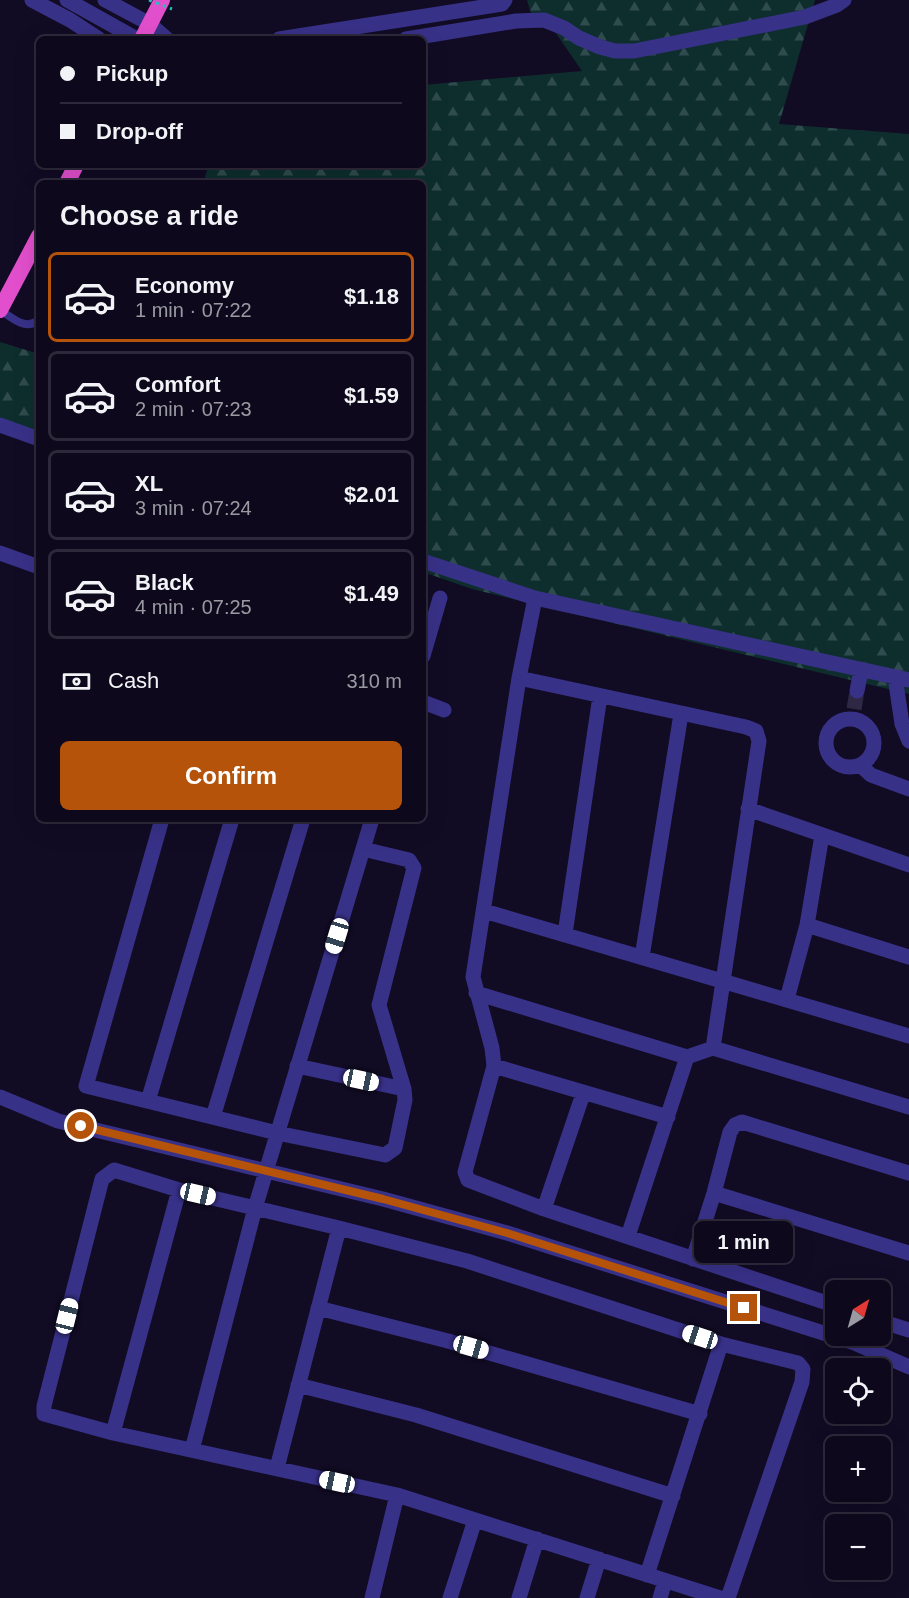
<!DOCTYPE html>
<meta charset="utf-8">
<style>
:root{--surface:#0d081b;--page:#161124;--text:#f1f3f6;--muted:#9a9aa3;--line:#2d293a;--accent:#b45309}
body{margin:0;font-family:Helvetica,sans-serif;background:var(--page);color:var(--text);height:100vh;display:flex;flex-direction:column;font-size:22px;white-space:nowrap}
*{box-sizing:border-box;margin:0}
p{font-size:20px;color:var(--muted)}
.icon{flex:none;width:33px;height:33px;fill:none;stroke:currentColor;stroke-width:2;stroke-linecap:round;stroke-linejoin:round}
.map{position:relative;flex:1;overflow:hidden}
.drawer{position:absolute;left:36px;top:180px;width:390px;height:642px;display:flex;flex-direction:column;background:var(--surface);border-radius:9px;box-shadow:0 6px 24px #0002,0 0 0 2px var(--line)}
.drawer>*{flex:none}
.hud{position:absolute;left:36px;top:36px;width:390px;height:132px;border-radius:9px;box-shadow:0 6px 24px #0002,0 0 0 2px var(--line);display:grid;align-content:center;height:132px;padding:0 24px;background:var(--surface)}
.needle{width:39px;rotate:37deg}
.buttons{position:absolute;left:825px;top:1280px;display:grid;gap:12px}
.buttons a{display:grid;place-items:center;width:66px;height:66px;border-radius:9px;background:var(--surface);box-shadow:0 6px 24px #0002,0 0 0 2px var(--line);font-size:30px}
.end{position:absolute;width:27px;height:27px;margin:-14px;border:8px solid #b45309;background:#fff;box-shadow:0 0 0 3px #fff}
.from{border-radius:50%}
.bubble{position:absolute;height:42px;border-radius:9px;background:var(--surface);box-shadow:0 6px 24px #0002,0 0 0 2px var(--line);font-size:20px;font-weight:700;line-height:42px;text-align:center}
.car{position:absolute;width:18px;height:36px;margin:-18px -9px;border-radius:8px;box-shadow:0 0 4px 2px #0007;background:linear-gradient(#fff 24%,#345 0 40%,#fff 0 76%,#345 0 86%,#fff 0)}
.hud b{display:flex;align-items:center;gap:21px;height:57px;font-size:22px}
.hud b+b{border-top:2px solid var(--line)}
.hud i{width:15px;height:15px;background:var(--text)}
ul{padding:0;list-style:none}
li{display:flex;align-items:center;gap:18px;height:90px;margin:0 12px 9px;padding:0 12px;border:3px solid var(--line);border-radius:9px}
li div{flex:1}
li b{display:block;font-size:22px}
li em{font-style:normal;font-weight:700}
li.on{border-color:var(--accent)}
li>.icon{width:54px;height:54px;stroke-width:1.5}
h2{padding:0 24px;font-size:27px;line-height:72px}
.pay{display:flex;align-items:center;gap:15px;height:66px;padding:0 24px;font-size:22px}
.pay p{margin-inline-start:auto}
.cta{display:flex;gap:12px;margin-top:auto;padding:12px 24px}
.cta a{flex:1;height:69px;border-radius:9px;background:var(--accent);color:#fff;font-size:24px;font-weight:700;line-height:69px;text-align:center}
.map>svg:first-child{display:block}
.forest{fill:url(#forest-firs)}
.lines{fill:none;stroke-linecap:round;stroke-linejoin:round}
.minor-tunnel{stroke:#2f2845;stroke-width:15;stroke-dasharray:15 8;stroke-linecap:butt}
.service{stroke:#383188;stroke-width:8}
.minor{stroke:#383188;stroke-width:15}
.trunk{stroke:#e24fcc;stroke-width:16}
.path-bridge{stroke:#21c0bc;stroke-width:3;stroke-dasharray:3 4.5;stroke-linecap:butt}
.route{stroke:#b45309;stroke-width:8}
</style>
<div class="map">
<svg width="909" height="1598" viewBox="0 0 909 1598">
<defs>
<pattern id="forest-firs" width="22" height="20" patternUnits="userSpaceOnUse" patternTransform="scale(1.5)"><rect width="22" height="20" fill="#0e2e2e"/><path d="M5 1l3.5 6h-7zM16 11l3.5 6h-7z" fill="#304b4d"/></pattern>
</defs>
<rect width="100%" height="100%" fill="#110b24"/>
<path class="forest" d="M527,0H815L779,124L909,134V694L472,589L423,572V183H203L209,165H423V85L582,71L549,23L533,21Z
M0,342L39,354V438L0,425Z"/>
<g class="lines">
<path class="minor-tunnel" d="M854,709L857,691"/>
<path class="service" d="M0,310C13,318 25,331 39,320"/>
<path class="minor" d="M32,0L70,20L99,39
M67,0L137,39
M105,0L150,24L167,39
M279,39L502,4L505,0
M406,39L516,21L544,20L564,28L579,38L600,47L615,51H634L805,17L837,5L844,0
M0,425L39,439
M0,553L39,567
M423,561L535,598L909,680
M535,598L519,678L473,977L492,1048L494,1066L465,1172L468,1180L544,1209L836,1306
M423,656L440,598
M895,677L902,724L909,741
M519,678L746,727L756,731L759,741L713,1048
M857,691L861,670
M423,702L444,710
M826 743a24 24 0 1 1 48 0a24 24 0 1 1-48 0Z
M860,765L871,775L909,789
M748,809L909,865
M162,819L86,1086L277,1133L385,1155L395,1148L405,1100L404,1089L379,1005L414,868L409,860L363,849
M484,911L909,1036
M807,925L909,957
M565,934L600,696
M642,957L681,714
M476,993L687,1057L713,1048L909,1107
M787,999L807,925L822,835
M297,1066L404,1089
M494,1066L668,1117
M0,1097L58,1121L383,1199L507,1233L852,1342L909,1367
M148,1101L232,819
M213,1117L303,819
M714,1193L909,1253
M544,1209L583,1094
M628,1236L687,1057
M693,1259L714,1193L730,1132L735,1125L742,1122L909,1173
M318,1308L448,1341L700,1414
M880,1321L909,1330
M298,1385L416,1415L673,1496
M113,1433L179,1190
M192,1450L255,1208L372,819
M277,1468L339,1228
M647,1575L721,1344
M372,1598L397,1495
M450,1598L475,1520
M519,1598L537,1539
M587,1598L599,1559
M660,1598L665,1581
M720,1598L397,1495L113,1433L44,1414V1406L102,1179L114,1170L179,1190L339,1228L467,1261L721,1344L798,1363L803,1369L802,1382L728,1598"/>
<path class="trunk" d="M142,39L162,0
M67,183L76,165
M0,310L39,236"/>
<path class="path-bridge" d="M149,0L172,9"/>
</g>
<g class="lines">
<path class="route" d="M81,1126L383,1199L507,1233L744,1308"/>
</g>
</svg>
<div class="buttons">
<a><svg class="needle" viewBox="-14 -14 28 28"><path d="M0-13l5 13h-10z" fill="#e53935"/><path d="M0 13l5-13h-10z" fill="#9a9aa3"/></svg></a>
<a><svg class="icon" aria-label="locate" viewBox="0 0 24 24"><circle cx="12" cy="12" r="6"/><path d="M12 2v4M12 18v4M2 12h4M18 12h4"/></svg></a>
<a>+</a>
<a>−</a>
</div>
<i class="end from" style="left:81px;top:1126px"></i>
<i class="end" style="left:744px;top:1308px"></i>
<div class="bubble" style="left:694px;top:1221px;width:99px">1 min</div>
<i class="car" style="left:337px;top:936px;rotate:197deg"></i>
<i class="car" style="left:361px;top:1080px;rotate:102deg"></i>
<i class="car" style="left:198px;top:1194px;rotate:103deg"></i>
<i class="car" style="left:67px;top:1316px;rotate:14deg"></i>
<i class="car" style="left:700px;top:1337px;rotate:288deg"></i>
<i class="car" style="left:471px;top:1347px;rotate:106deg"></i>
<i class="car" style="left:337px;top:1482px;rotate:282deg"></i>
<div class="hud">
<b><i class="from"></i>Pickup</b>
<b><i></i>Drop-off</b>
</div>
<section class="drawer">
<h2>Choose a ride</h2>
<ul>
<li class="on"><svg class="icon" aria-label="car" viewBox="0 0 24 24"><path d="M5 17H2v-5l4-1 3-4h7l3 4 3 1v5h-3M9 17h6M6 11h13"/><circle cx="7" cy="17" r="2"/><circle cx="17" cy="17" r="2"/></svg><div><b>Economy</b><p>1 min · 07:22</p></div><em>$1.18</em></li>
<li><svg class="icon" aria-label="car" viewBox="0 0 24 24"><path d="M5 17H2v-5l4-1 3-4h7l3 4 3 1v5h-3M9 17h6M6 11h13"/><circle cx="7" cy="17" r="2"/><circle cx="17" cy="17" r="2"/></svg><div><b>Comfort</b><p>2 min · 07:23</p></div><em>$1.59</em></li>
<li><svg class="icon" aria-label="car" viewBox="0 0 24 24"><path d="M5 17H2v-5l4-1 3-4h7l3 4 3 1v5h-3M9 17h6M6 11h13"/><circle cx="7" cy="17" r="2"/><circle cx="17" cy="17" r="2"/></svg><div><b>XL</b><p>3 min · 07:24</p></div><em>$2.01</em></li>
<li><svg class="icon" aria-label="car" viewBox="0 0 24 24"><path d="M5 17H2v-5l4-1 3-4h7l3 4 3 1v5h-3M9 17h6M6 11h13"/><circle cx="7" cy="17" r="2"/><circle cx="17" cy="17" r="2"/></svg><div><b>Black</b><p>4 min · 07:25</p></div><em>$1.49</em></li>
</ul>
<div class="pay"><svg class="icon" aria-label="cash" viewBox="0 0 24 24"><path d="M3 7h18v10H3z"/><circle cx="12" cy="12" r="2"/></svg>Cash<p>310 m</p></div>
<div class="cta"><a>Confirm</a></div>
</section>
</div>
